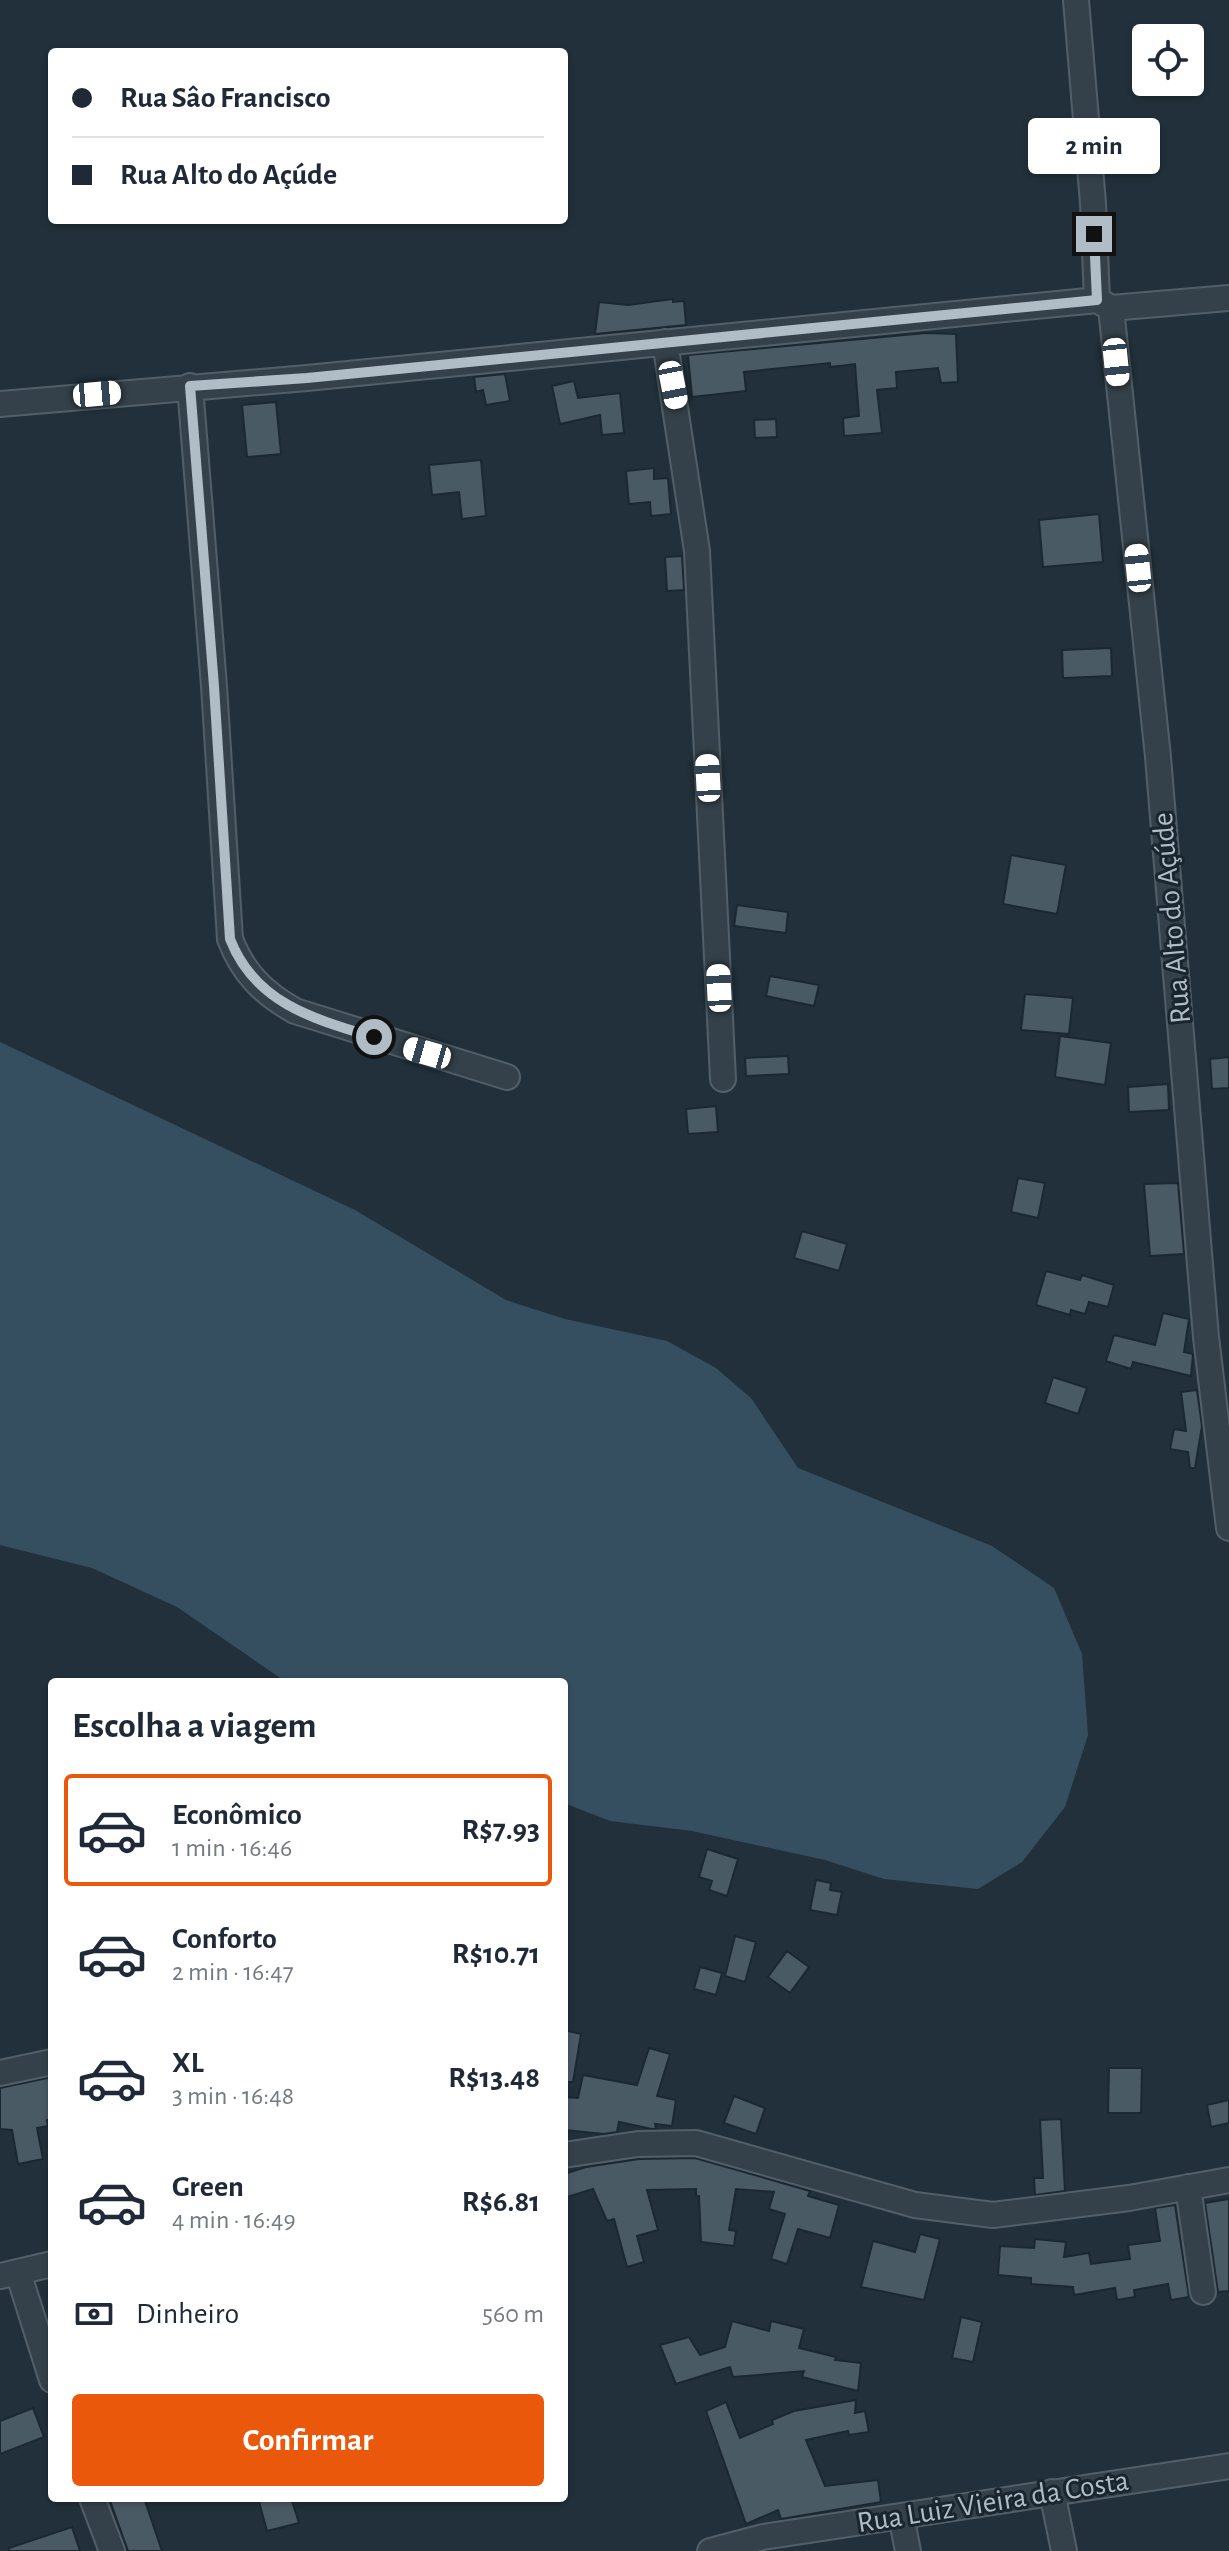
<!DOCTYPE html>
<html lang="pt">
<meta charset="utf-8">
<style>
:root{--surface:#fff;--page:#f2f2f3;--text:#1f2937;--muted:#747a83;--line:#e0e1e3;--accent:#ea580c}
body{margin:0;font-family:"Alegreya Sans",sans-serif;background:var(--page);color:var(--text);height:100vh;display:flex;flex-direction:column;font-size:30px;white-space:nowrap}
*{box-sizing:border-box;margin:0}
p{font-size:26px;color:var(--muted)}
.icon{flex:none;width:44px;height:44px;fill:none;stroke:currentColor;stroke-width:2;stroke-linecap:round;stroke-linejoin:round}
.map{position:relative;flex:1;overflow:hidden}
.drawer{position:absolute;left:48px;top:1678px;width:520px;height:824px;display:flex;flex-direction:column;background:var(--surface);border-radius:8px;box-shadow:0 2px 6px #0004}
.drawer>*{flex:none}
.banner{position:absolute;left:48px;top:48px;width:520px;height:176px;border-radius:8px;box-shadow:0 2px 6px #0004;display:grid;align-content:center;height:176px;padding:0 24px;background:var(--surface)}
.tools{position:absolute;left:1132px;top:24px;display:grid;gap:16px}
.tools a{display:grid;place-items:center;width:72px;height:72px;border-radius:8px;background:var(--surface);box-shadow:0 2px 6px #0004;font-size:40px}
.end{position:absolute;width:36px;height:36px;margin:-18px;border:10px solid #b0bcc6;background:#111;box-shadow:0 0 0 4px #111}
.from{border-radius:50%}
.bubble{position:absolute;height:56px;border-radius:8px;background:var(--surface);box-shadow:0 2px 6px #0004;font-size:26px;font-weight:600;line-height:56px;text-align:center}
.car{position:absolute;width:24px;height:48px;margin:-24px -12px;border-radius:10px;box-shadow:0 0 6px 2px #0007;background:linear-gradient(#fff 24%,#345 0 40%,#fff 0 76%,#345 0 86%,#fff 0)}
.banner b{display:flex;align-items:center;gap:28px;height:76px;font-size:30px}
.banner b+b{border-top:2px solid var(--line)}
.banner i{width:20px;height:20px;background:var(--text)}
ul{padding:0;list-style:none}
li{display:flex;align-items:center;gap:24px;height:112px;margin:0 16px 12px;padding:0 8px;border:4px solid transparent;border-radius:8px}
li div{flex:1}
li b{display:block;font-size:30px}
li em{font-style:normal;font-weight:600}
li.active{border-color:var(--accent)}
li>.icon{width:72px;height:72px;stroke-width:1.5}
h2{padding:0 24px;font-size:36px;line-height:96px}
.pay{display:flex;align-items:center;gap:20px;height:88px;padding:0 24px;font-size:30px}
.pay p{margin-inline-start:auto}
.primary-button{display:flex;gap:16px;margin-top:auto;padding:16px 24px}
.primary-button a{flex:1;height:92px;border-radius:8px;background:var(--accent);color:#fff;font-size:32px;font-weight:600;line-height:92px;text-align:center}
.map>svg:first-child{display:block}
.water{fill:#354f61}
.building{fill:#4a5a65;stroke:#1c2831;stroke-width:2}
.lines{fill:none;stroke-linecap:round;stroke-linejoin:round}
.street-casing{stroke:#535f68;stroke-width:28}
.street{stroke:#35414a;stroke-width:24}
.route{stroke:#b0bcc6;stroke-width:10}
.labels{text-anchor:middle;dominant-baseline:central;stroke-width:6;stroke-linejoin:round;paint-order:stroke}
.street-label{font-size:30px;fill:#b0bcc6;stroke:#1a262f}
</style>
<div class="map">
<svg width="1229" height="2551" viewBox="0 0 1229 2551">
<rect width="100%" height="100%" fill="#21303a"/>
<path class="water" d="M0,1042L355,1210L506,1300L565,1319L667,1341L716,1368L751,1398L798,1468L992,1546L1054,1588L1082,1654L1088,1735L1065,1807L1022,1862L978,1889L884,1879L825,1860L692,1831L610,1821L564,1803V1682H286L177,1607L92,1568L0,1545Z"/>
<path class="building" d="M673,299V302L684,301L686,325L595,334L599,302L628,305Z
M926,333L956,334L958,382L941,383L938,368L896,372L897,388L877,390L882,433L844,436L843,418L859,416L855,364L830,367V363L744,372L746,391L692,397L688,355Z
M505,374L510,401L486,405L483,390L476,392L474,377Z
M574,381L578,398L620,393L624,433L602,435L600,415L560,424L552,386Z
M276,402L281,454L247,457L242,405Z
M776,419L777,437L755,438L754,420Z
M481,460L486,516L462,519L459,492L432,495L429,465Z
M654,468V479L668,478L671,514L651,516L650,502L629,504L626,471Z
M1099,514L1103,562L1043,567L1039,520Z
M682,556L684,590L667,591L665,557Z
M1111,648L1112,676L1063,678L1062,650Z
M1011,855L1066,865L1057,914L1003,904Z
M737,905L788,912L786,933L734,926Z
M770,976L819,985L814,1006L766,996Z
M1025,994L1073,998L1069,1034L1021,1030Z
M1060,1036L1111,1043L1105,1085L1055,1077Z
M788,1056L789,1074L746,1076L745,1058Z
M1229,1057V1088L1212,1089L1210,1059Z
M1168,1084L1169,1110L1129,1112L1128,1087Z
M716,1106L718,1132L688,1134L686,1109Z
M1018,1178L1045,1183L1038,1218L1011,1212Z
M1178,1183L1184,1254L1150,1256L1144,1184Z
M802,1231L847,1244L839,1271L794,1258Z
M1046,1271L1080,1280L1082,1275L1114,1285L1108,1307L1089,1302L1085,1314L1071,1310L1070,1315L1036,1305Z
M1163,1313L1189,1319L1184,1352L1193,1354L1191,1376L1133,1362L1131,1369L1106,1361L1114,1335L1155,1345Z
M1053,1377L1087,1388L1078,1414L1045,1403Z
M1197,1390L1202,1426L1195,1468H1190L1188,1452L1170,1449L1174,1429L1186,1431L1181,1392Z
M707,1849L738,1859L727,1896L709,1890L712,1881L699,1877Z
M816,1880L831,1883L830,1890L842,1892L837,1915L810,1910Z
M735,1936L756,1942L745,1982L725,1976Z
M787,1951L809,1967L790,1993L768,1977Z
M700,1967L722,1973L716,1995L694,1989Z
M564,2030L581,2034L573,2082H564Z
M649,2048L670,2054L657,2096L676,2100L672,2126L655,2124L656,2129H652L619,2122L617,2132L604,2134L564,2130V2097L578,2098L583,2075L637,2085Z
M1109,2068H1142L1141,2113H1108Z
M52,2077V2119L47,2120L48,2126L37,2128L43,2159L18,2164L12,2130L0,2129V2088Z
M734,2096L765,2108L756,2134L724,2123Z
M1229,2100V2123L1211,2127L1207,2105Z
M1061,2119L1065,2191L1035,2195L1034,2178H1043L1040,2120Z
M695,2158L810,2191L808,2196L839,2205L830,2238L798,2229L787,2264L771,2259L785,2214L769,2209L774,2192L736,2189L729,2230L736,2231L734,2246L701,2242L699,2196H696V2189L647,2190L658,2230L637,2236L644,2262L627,2267L614,2219L607,2221L593,2189L564,2198V2174L586,2167L639,2159Z
M1229,2199V2291L1218,2292L1205,2203Z
M1175,2205L1189,2297L1171,2300L1168,2284L1134,2290L1135,2297L1117,2300L1115,2288L1074,2295L1073,2287L1031,2284V2278L998,2275L1000,2246L1034,2248L1035,2239L1066,2242L1064,2257L1089,2253L1091,2264L1130,2259L1128,2245L1160,2241L1155,2208Z
M920,2234L940,2239L924,2300L861,2287L873,2241L915,2252Z
M961,2317L982,2322L973,2362L952,2358Z
M732,2321L769,2331L771,2321L804,2329L799,2348L836,2357L835,2360L861,2363L858,2391L802,2377L804,2371L733,2377L730,2367L676,2384L660,2345L689,2337L700,2355L725,2347Z
M856,2400L855,2413L865,2411L869,2432L849,2435L848,2431L806,2440L825,2486L878,2480L881,2502L781,2519L778,2510L746,2524L706,2411L726,2402L740,2438L773,2424L772,2420L794,2411Z
M33,2408L44,2437L0,2454V2421Z
M109,2498H144L162,2551H128Z
M258,2498H291L299,2523L267,2531Z
M72,2527L80,2551H9V2548Z"/>
<g class="lines">
<g class="street-casing">
<path id="street" d="M1076,0L1093,203L1097,300
M1111,308L1158,757L1206,1337L1229,1528
M665,342L697,551L723,1079
M190,386L214,686L230,939C243,973 263,993 295,1011L507,1077
M0,404L307,378L1097,300L1111,308L1229,298
M0,2073L52,2062
M564,2155L638,2144L696,2143L915,2205L993,2215L1129,2198L1229,2180
M1188,2187L1203,2292
M18,2272L52,2380
M0,2276L52,2264
M1052,2492L1064,2551
M92,2498L112,2551
M901,2516L908,2551
M710,2551L763,2537L1229,2466"/>
</g>
<use href="#street" class="street"/>
</g>
<g class="lines">
<path class="route" d="M374,1037C313,1019 255,1003 230,939L214,686L190,386L307,378L1097,300L1094,234"/>
</g>
<g class="labels">
<g class="street-label">
<text transform="translate(1172 918) rotate(-95)">Rua Alto do Açúde</text>
<text transform="translate(993 2502) rotate(-9)">Rua Luiz Vieira da Costa</text>
</g>
</g>
</svg>
<div class="tools">
<a><svg class="icon" aria-label="locate" viewBox="0 0 24 24"><circle cx="12" cy="12" r="6"/><path d="M12 2v4M12 18v4M2 12h4M18 12h4"/></svg></a>
</div>
<i class="end from" style="left:374px;top:1037px"></i>
<i class="end" style="left:1094px;top:234px"></i>
<div class="bubble" style="left:1028px;top:118px;width:132px">2 min</div>
<i class="car" style="left:1116px;top:362px;rotate:174deg"></i>
<i class="car" style="left:673px;top:385px;rotate:169deg"></i>
<i class="car" style="left:97px;top:394px;rotate:85deg"></i>
<i class="car" style="left:1138px;top:568px;rotate:354deg"></i>
<i class="car" style="left:708px;top:778px;rotate:357deg"></i>
<i class="car" style="left:719px;top:988px;rotate:357deg"></i>
<i class="car" style="left:427px;top:1053px;rotate:286deg"></i>
<div class="banner">
<b><i class="from"></i>Rua Sâo Francisco</b>
<b><i></i>Rua Alto do Açúde</b>
</div>
<section class="drawer">
<h2>Escolha a viagem</h2>
<ul>
<li class="active"><svg class="icon" aria-label="car" viewBox="0 0 24 24"><path d="M5 17H2v-5l4-1 3-4h7l3 4 3 1v5h-3M9 17h6M6 11h13"/><circle cx="7" cy="17" r="2"/><circle cx="17" cy="17" r="2"/></svg><div><b>Econômico</b><p>1 min · 16:46</p></div><em>R$7.93</em></li>
<li><svg class="icon" aria-label="car" viewBox="0 0 24 24"><path d="M5 17H2v-5l4-1 3-4h7l3 4 3 1v5h-3M9 17h6M6 11h13"/><circle cx="7" cy="17" r="2"/><circle cx="17" cy="17" r="2"/></svg><div><b>Conforto</b><p>2 min · 16:47</p></div><em>R$10.71</em></li>
<li><svg class="icon" aria-label="car" viewBox="0 0 24 24"><path d="M5 17H2v-5l4-1 3-4h7l3 4 3 1v5h-3M9 17h6M6 11h13"/><circle cx="7" cy="17" r="2"/><circle cx="17" cy="17" r="2"/></svg><div><b>XL</b><p>3 min · 16:48</p></div><em>R$13.48</em></li>
<li><svg class="icon" aria-label="car" viewBox="0 0 24 24"><path d="M5 17H2v-5l4-1 3-4h7l3 4 3 1v5h-3M9 17h6M6 11h13"/><circle cx="7" cy="17" r="2"/><circle cx="17" cy="17" r="2"/></svg><div><b>Green</b><p>4 min · 16:49</p></div><em>R$6.81</em></li>
</ul>
<div class="pay"><svg class="icon" aria-label="cash" viewBox="0 0 24 24"><path d="M3 7h18v10H3z"/><circle cx="12" cy="12" r="2"/></svg>Dinheiro<p>560 m</p></div>
<div class="primary-button"><a>Confirmar</a></div>
</section>
</div>
